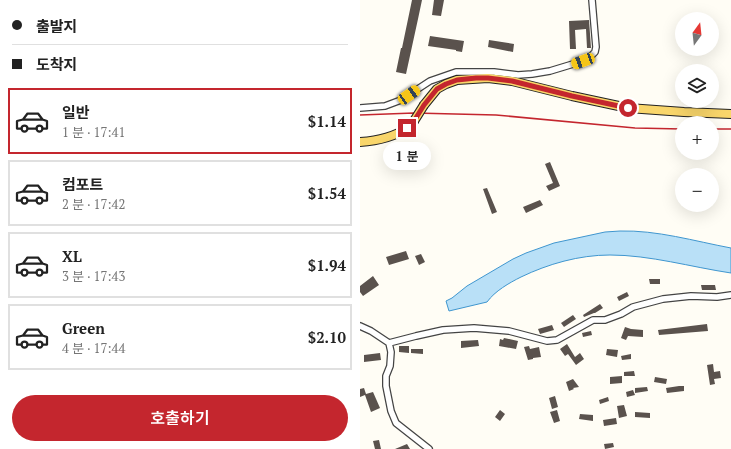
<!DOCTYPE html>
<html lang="ko">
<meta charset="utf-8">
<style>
:root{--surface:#fff;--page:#f2f2f2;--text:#222;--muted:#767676;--line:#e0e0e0;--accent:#c4262e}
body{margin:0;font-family:"PT Serif","Noto Sans KR",serif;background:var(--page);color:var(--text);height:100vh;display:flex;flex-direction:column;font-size:15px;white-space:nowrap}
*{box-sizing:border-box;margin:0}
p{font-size:13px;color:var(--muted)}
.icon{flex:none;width:22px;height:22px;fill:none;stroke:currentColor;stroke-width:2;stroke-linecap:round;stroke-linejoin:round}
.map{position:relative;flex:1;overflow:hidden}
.sheet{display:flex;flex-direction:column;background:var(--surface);width:360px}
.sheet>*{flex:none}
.top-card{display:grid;align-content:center;height:88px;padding:0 12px;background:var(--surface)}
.needle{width:26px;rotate:15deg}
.fabs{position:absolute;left:315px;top:12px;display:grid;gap:8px}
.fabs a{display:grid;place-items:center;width:44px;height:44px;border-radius:50%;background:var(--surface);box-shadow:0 4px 16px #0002;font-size:20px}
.end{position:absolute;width:18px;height:18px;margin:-9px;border:5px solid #c4262e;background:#fff;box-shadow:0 0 0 2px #fff}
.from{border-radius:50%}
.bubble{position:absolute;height:28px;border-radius:14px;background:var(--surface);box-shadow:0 4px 16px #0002;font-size:13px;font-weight:600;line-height:28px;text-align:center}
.car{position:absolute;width:12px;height:24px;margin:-12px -6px;border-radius:5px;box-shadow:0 0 3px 1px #0007;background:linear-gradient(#f5c518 24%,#345 0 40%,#f5c518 0 76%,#345 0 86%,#f5c518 0)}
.top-card b{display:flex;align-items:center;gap:14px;height:38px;font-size:15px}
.top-card b+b{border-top:1px solid var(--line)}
.top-card i{width:10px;height:10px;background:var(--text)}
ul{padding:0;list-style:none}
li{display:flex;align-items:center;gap:12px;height:66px;margin:0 8px 6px;padding:0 4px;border:2px solid var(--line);border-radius:0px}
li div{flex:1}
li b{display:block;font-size:15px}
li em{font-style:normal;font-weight:600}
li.on{border-color:var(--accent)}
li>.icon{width:36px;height:36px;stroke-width:1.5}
.button{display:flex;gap:8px;margin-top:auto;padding:8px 12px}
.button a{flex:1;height:46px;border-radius:24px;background:var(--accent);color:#fff;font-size:16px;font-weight:600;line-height:46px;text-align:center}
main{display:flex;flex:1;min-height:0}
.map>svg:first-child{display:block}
.water{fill:#b9e0f7;stroke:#3f96cf}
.building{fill:#5a524d}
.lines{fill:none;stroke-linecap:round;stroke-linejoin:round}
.street-casing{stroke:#444;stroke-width:8}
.primary-casing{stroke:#222;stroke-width:10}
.street{stroke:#fff;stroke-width:5.5}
.primary{stroke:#f9d66b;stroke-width:8}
.rail{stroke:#c4262e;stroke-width:1.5}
.primary-bridge-casing{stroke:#222;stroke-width:10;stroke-linecap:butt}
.primary-bridge{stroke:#f9d66b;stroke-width:8}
.route{stroke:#c4262e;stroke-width:5}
</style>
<main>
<section class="sheet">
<div class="top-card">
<b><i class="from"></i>출발지</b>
<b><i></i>도착지</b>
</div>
<ul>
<li class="on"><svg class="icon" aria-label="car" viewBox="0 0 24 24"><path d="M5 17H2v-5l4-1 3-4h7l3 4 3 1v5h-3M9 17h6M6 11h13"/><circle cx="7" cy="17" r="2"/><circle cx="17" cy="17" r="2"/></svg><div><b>일반</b><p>1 분 · 17:41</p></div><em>$1.14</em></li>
<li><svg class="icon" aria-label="car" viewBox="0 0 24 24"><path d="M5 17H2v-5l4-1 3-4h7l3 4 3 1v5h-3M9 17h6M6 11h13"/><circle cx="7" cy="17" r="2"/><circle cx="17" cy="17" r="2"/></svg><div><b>컴포트</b><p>2 분 · 17:42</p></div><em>$1.54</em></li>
<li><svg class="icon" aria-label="car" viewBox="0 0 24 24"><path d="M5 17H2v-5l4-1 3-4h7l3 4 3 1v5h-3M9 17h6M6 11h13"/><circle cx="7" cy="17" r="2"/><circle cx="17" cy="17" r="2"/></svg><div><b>XL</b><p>3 분 · 17:43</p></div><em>$1.94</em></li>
<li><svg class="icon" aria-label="car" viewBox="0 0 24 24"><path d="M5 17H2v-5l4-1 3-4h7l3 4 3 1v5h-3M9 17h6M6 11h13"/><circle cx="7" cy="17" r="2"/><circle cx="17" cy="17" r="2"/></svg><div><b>Green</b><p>4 분 · 17:44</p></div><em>$2.10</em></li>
</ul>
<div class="button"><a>호출하기</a></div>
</section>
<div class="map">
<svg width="371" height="449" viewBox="0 0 371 449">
<rect width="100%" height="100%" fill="#fffdf5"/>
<path class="water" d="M260,231C297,230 334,241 371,248V273C331,267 290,255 250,255C219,255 188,264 161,277C149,283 135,291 127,302L89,311L86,301L92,298L107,286L153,259L166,253L194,243L245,232Z"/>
<path class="building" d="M52,0H62L58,19L46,74L36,72L41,48H42Z
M74,0H84L81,16L72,15Z
M229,20L231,48H227L226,29L215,30L216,49H210L209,21Z
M70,36L104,41L102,52L96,51V50L68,46Z
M129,40L154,44L153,52L128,47Z
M190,162L200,186L189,191L186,186L193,183L185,164Z
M127,188L137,212L132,214L123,189Z
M180,200L183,205L166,213L163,207Z
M46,251L49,259L29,265L26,257Z
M61,254L65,262L59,265L55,256Z
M13,276L19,285L3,296L0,292V286Z
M289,279H300V284H290Z
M341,285H355L356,290H342Z
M267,292L269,296L259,301L257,297Z
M240,304L243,308L235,313H234L224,317L223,315Z
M213,315L216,319L204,327L201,323Z
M347,324L348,331L299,335L298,330Z
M192,325L194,330L180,334L178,329Z
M265,327L271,329L283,330V337L268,336L266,340L261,338Z
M231,331L232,335L223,337L222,333Z
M144,338L158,341L156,349L139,346L140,339L143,340Z
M118,340L119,346L101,348V341Z
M207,344L215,357L220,353L224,359L216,365L208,354L205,356L200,349Z
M39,346H49V353L39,352Z
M169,346L170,349L179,347L181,357L173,358V359L168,360L164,347Z
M51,349H63V354L51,353Z
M247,349L258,350L257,357L246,355Z
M20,353L21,360L4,362V355Z
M271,354V359L262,360L261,356Z
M353,364L354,372L360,371L361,378L354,379L355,384L350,385L347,365Z
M274,371L275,376H264V372Z
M262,376V383L250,384V377Z
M295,377L307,379L306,384L294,382Z
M213,379L219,387L213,388L214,389L209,391L206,382Z
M319,386H324V391L307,393L306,388Z
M287,387L288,391L275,393V388Z
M4,388L6,394L13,392L20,408L11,412L5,395L0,397V389Z
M273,390L275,395L267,397L266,392Z
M195,396L198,407L192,409L189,398Z
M248,397L249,401L240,404L239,400Z
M264,405L267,416L259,418L257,406Z
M140,410L145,414L140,421L135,417Z
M197,410L200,421L194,423L190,412Z
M275,412L290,413V418L275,417Z
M220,414L233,415V421L219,419Z
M256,418L257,424L244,426L243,420Z
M19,440L21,449H15L13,441Z
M253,443L254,447L245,449L244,444Z
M47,444L50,449H35Z"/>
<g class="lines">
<g class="street-casing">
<path id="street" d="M0,108L25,106L41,100L70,81L96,72H134L158,75L172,74L190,71L223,61L230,57L235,52L236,47L232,0
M0,326L11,331L29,343L31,352L30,366L26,376V386L31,411L36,423L69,449
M29,343L56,336L83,330L114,328L149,331L187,341L197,340L233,320H245L261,314L273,307L303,299L331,296L357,297L371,295"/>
</g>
<g class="primary-casing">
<path id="primary" d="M64,105L77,89L86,84L97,80L128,78L152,81L212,96L268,108L324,112L371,114
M0,142C15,141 34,137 47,128C49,127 52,124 54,121"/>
</g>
<use href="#street" class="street"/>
<use href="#primary" class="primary"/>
<path class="rail" d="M0,115L54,113L136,115L275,128L322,129
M352,129H371"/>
<g class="primary-bridge-casing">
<path id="primary-bridge" d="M54,121L64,105"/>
</g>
<use href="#primary-bridge" class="primary-bridge"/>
</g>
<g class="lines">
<path class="route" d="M47,128L54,121L64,105L77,89L86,84L97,80L116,78H128L152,81L212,96L268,108"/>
</g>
</svg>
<div class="fabs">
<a><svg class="needle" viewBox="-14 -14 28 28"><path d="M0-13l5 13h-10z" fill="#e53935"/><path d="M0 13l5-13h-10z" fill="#767676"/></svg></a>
<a><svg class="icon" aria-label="layers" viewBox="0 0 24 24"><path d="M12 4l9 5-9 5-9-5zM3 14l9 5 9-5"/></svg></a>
<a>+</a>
<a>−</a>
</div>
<i class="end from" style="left:268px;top:108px"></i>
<i class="end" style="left:47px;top:128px"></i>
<div class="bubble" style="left:23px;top:142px;width:48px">1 분</div>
<i class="car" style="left:223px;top:61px;rotate:250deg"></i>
<i class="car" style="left:49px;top:95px;rotate:56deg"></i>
</div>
</main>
